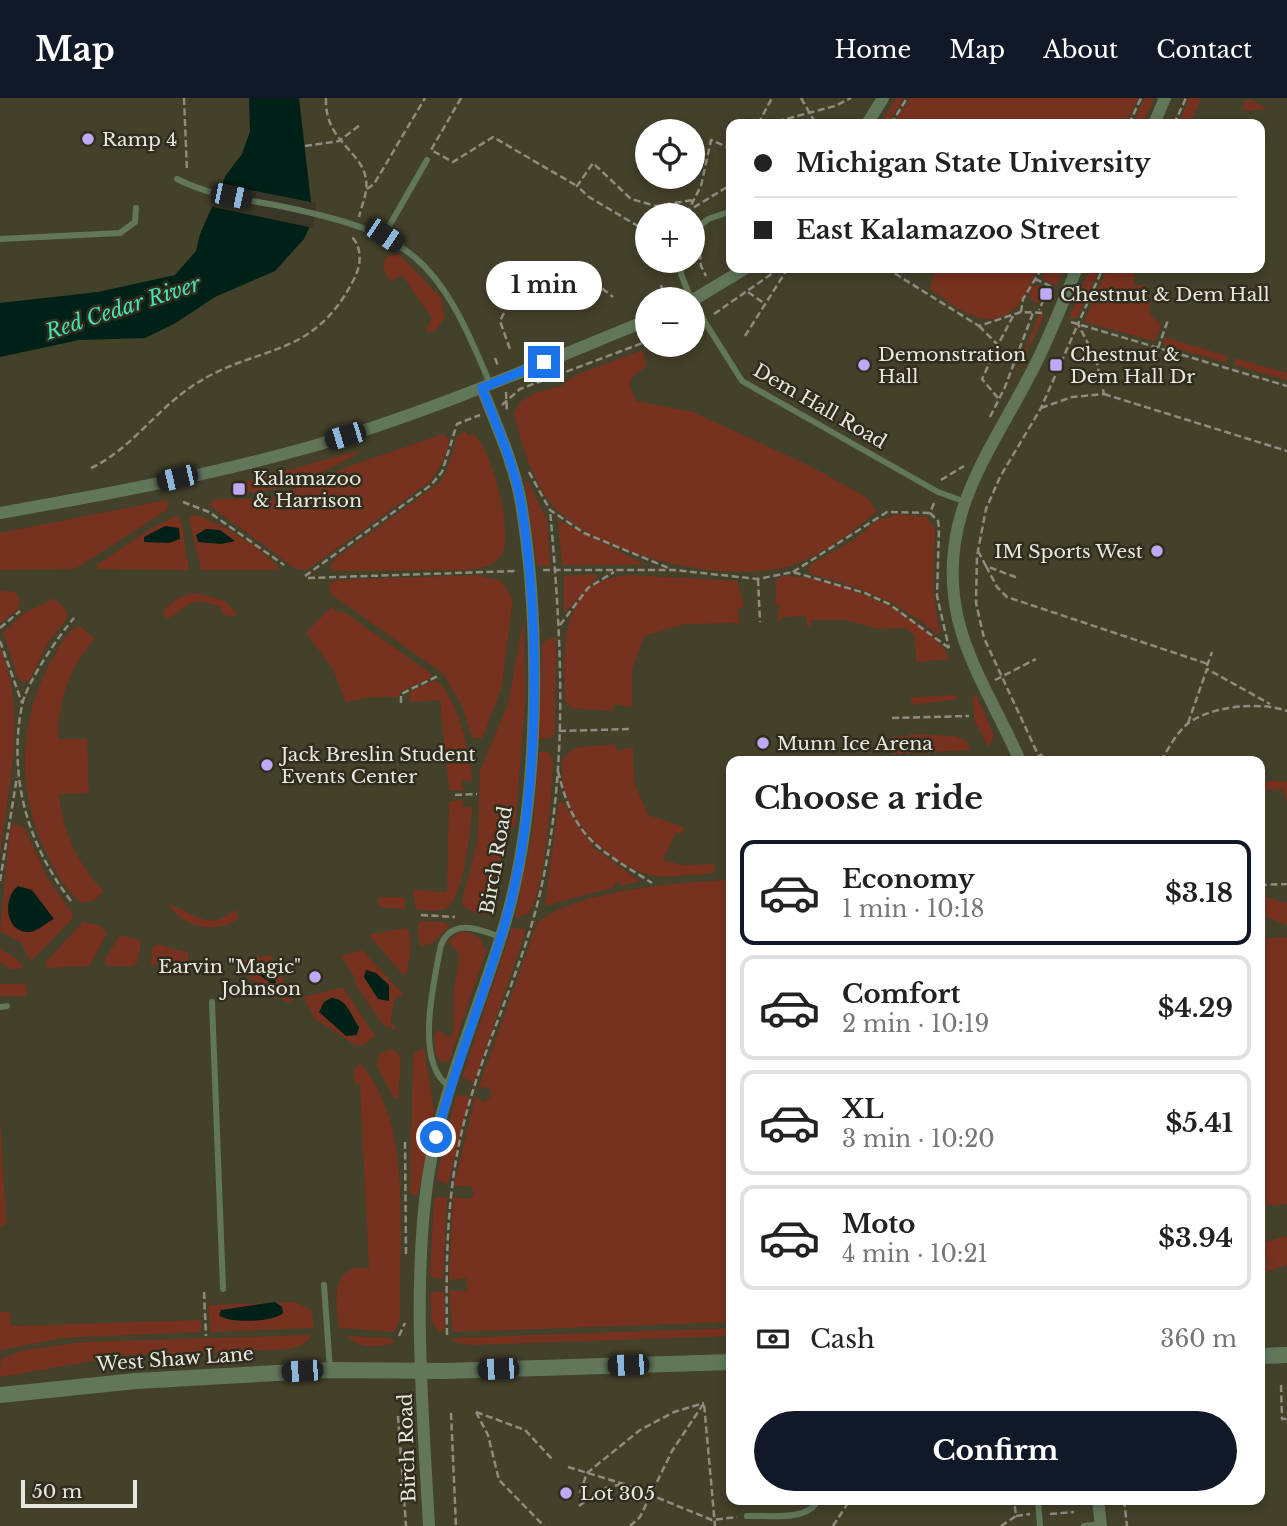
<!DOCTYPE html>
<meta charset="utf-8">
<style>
:root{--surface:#fff;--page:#f2f2f2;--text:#222;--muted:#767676;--line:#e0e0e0;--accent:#111827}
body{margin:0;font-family:"Libre Baskerville",serif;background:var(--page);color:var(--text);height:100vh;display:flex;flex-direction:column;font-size:26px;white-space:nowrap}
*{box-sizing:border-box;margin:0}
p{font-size:23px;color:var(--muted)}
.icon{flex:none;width:38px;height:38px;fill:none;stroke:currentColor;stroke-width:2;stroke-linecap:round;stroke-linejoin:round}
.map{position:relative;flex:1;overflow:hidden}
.sheet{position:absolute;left:726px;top:658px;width:539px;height:749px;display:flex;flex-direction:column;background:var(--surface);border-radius:14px;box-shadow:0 4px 10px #0003}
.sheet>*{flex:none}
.top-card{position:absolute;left:726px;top:21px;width:539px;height:154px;border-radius:14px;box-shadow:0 4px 10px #0003;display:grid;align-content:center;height:154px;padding:0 28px;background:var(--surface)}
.fabs{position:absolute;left:635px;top:21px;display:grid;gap:14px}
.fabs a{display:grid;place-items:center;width:70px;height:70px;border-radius:50%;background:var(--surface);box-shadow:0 4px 10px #0003;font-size:35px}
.scale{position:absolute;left:21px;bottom:18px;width:116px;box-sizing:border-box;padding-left:7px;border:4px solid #e8e7dd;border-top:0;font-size:19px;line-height:24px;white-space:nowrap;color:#e8e7dd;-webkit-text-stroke:5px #2f2d1e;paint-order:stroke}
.end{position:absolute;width:32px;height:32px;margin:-16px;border:9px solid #1a73e8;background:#fff;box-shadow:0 0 0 4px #fff}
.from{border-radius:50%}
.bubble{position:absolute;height:49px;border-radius:24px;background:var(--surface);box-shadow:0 4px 10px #0003;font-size:23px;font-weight:700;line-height:49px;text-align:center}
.car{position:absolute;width:21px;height:42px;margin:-21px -10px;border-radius:9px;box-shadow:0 0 5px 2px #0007;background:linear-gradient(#222 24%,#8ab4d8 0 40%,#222 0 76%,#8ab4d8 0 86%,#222 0)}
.top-card b{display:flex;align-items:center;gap:24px;height:66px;font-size:26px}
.top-card b+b{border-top:2px solid var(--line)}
.top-card i{width:18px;height:18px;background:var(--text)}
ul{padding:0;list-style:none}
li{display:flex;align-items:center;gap:21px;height:105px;margin:0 14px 10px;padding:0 14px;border:4px solid var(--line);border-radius:14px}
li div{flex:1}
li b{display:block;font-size:26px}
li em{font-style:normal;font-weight:700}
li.active{border-color:var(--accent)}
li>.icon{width:63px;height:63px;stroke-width:1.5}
h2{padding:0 28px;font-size:32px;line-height:84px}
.pay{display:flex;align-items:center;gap:18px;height:77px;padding:0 28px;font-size:26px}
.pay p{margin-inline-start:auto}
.action{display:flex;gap:14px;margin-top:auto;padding:14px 28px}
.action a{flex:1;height:80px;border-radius:42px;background:var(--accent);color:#fff;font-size:28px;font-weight:700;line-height:80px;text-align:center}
header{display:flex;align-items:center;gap:42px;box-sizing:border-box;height:98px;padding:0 35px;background:var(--accent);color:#fff}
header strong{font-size:33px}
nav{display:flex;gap:38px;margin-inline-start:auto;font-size:24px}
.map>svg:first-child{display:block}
.built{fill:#43412a;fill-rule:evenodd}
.green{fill:#77321f}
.water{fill:#002117}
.pier{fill:#393727}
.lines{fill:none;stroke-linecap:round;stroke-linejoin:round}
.path{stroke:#8e8c7f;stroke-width:2.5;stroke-dasharray:7 3.5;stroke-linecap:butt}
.service{stroke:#62775a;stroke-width:6}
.minor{stroke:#62775a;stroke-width:12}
.tertiary{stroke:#62775a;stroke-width:16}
.route{stroke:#1a73e8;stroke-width:9}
.poi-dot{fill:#bda9f5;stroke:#2f2d1e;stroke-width:2.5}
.labels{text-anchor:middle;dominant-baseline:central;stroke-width:5;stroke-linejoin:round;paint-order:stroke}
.poi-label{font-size:19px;fill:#e8e7dd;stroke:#2f2d1e;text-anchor:start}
.street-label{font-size:19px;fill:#e8e7dd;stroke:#2f2d1e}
.water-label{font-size:21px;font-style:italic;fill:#4ae0b5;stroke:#2f2d1e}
</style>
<header>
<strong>Map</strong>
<nav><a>Home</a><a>Map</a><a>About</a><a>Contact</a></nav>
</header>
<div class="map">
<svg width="1287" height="1428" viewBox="0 0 1287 1428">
<rect width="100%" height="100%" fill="#393727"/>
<path class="built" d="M0,0H1287V1428H0ZM732,26H1260V170H732ZM648,33H693V79H648ZM648,117H693V163H648ZM648,201H693V247H648ZM732,663H1260V1402H732Z"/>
<path class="green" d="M896,0H904L888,26H880Z
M910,0H1138L1126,26H894Z
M1144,0H1154L1143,26H1133Z
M1189,0H1202L1189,26H1179Z
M1249,1L1268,11L1243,13L1244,4Z
M390,157H400L441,200L445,220L434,234L425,233L432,220L402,177L390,184L383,170L385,161Z
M929,170H1039C1032,182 1024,203 1013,212C985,236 954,207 930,191L933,177Z
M1046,170H1064L1056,188L1042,181Z
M1090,170H1100L1077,220H1069Z
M1107,170H1134V187L1147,188L1150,216L1161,227L1158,237H1153L1157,241L1154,243L1084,224Z
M1029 196a9 9 0 1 1 18 0a9 9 0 1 1-18 0Z
M1039,216L1044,218L1041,224L1010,290Z
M1164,239L1228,258L1227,262L1224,264L1164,247Z
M643,252L646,269L635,276L629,286L636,303L693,314L810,368L866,399L877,413C852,434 824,456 793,467C730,488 597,458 553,408C533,384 521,345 514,315L520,304L537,294L559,289L576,277Z
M1235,260L1287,275V282L1235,267Z
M466,333L468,338L472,335C492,349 512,431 503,454C497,468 478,471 465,472L333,473L330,468L336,460L439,385L448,370L457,338Z
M444,336L449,341L444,361L431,383L307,472L296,471L209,407L215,401H269L352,367Z
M361,352C346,367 261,402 242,393L240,385Z
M528,383L547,422L550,468H537L525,384Z
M167,402L168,411L75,471L0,472V435Z
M899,416L927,419L935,431L933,491L940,538C893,501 869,492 811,476L808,472L810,467L855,441L878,422Z
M192,417C211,418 272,455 279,472H201L189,421Z
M176,418L181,422L189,472L98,471L97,467L150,431Z
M558,422L646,467H562Z
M595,476L598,479L564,515V478Z
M477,477L501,483L511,498L512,507L501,591L482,641L472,639L462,608L444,576L332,497L329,491L331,485L337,482Z
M632,477L738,483L744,509L737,511L740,525L685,526L644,538L632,572V609L614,606L612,613L571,610L565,602C563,549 560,479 632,477Z
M784,478C834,478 927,515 950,561L916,564L915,538L906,530L877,531L846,522H811V528H807L806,518L781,519V523H777L780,509L775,506L777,481Z
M0,492L16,495L20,503L18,511L0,526Z
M197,495L225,503L236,514V519L224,517L218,508C184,495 185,516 165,521L163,513L179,499Z
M54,500L66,512L67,521L48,544L29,583L23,584L18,580L3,534L23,516Z
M331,509L339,515L341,512L426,572L431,576L430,580L400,594L398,599H370L346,604L333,571L306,535Z
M524,520L525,605L515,729L507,732L491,812L487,816H477L464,809L462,802L478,742L480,673L508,606Z
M80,528L95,541C69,569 58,603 58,641H87L89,695L59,696C63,735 77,764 103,793L95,802L83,805C68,796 58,777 50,762C15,698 17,618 56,555C61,546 69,530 80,528Z
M556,540L555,635L550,640L539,641L542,546L548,541Z
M0,549C28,614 8,689 0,757Z
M436,582C457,598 471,657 472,683H462L463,693L449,692L440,602L410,604L409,594Z
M976,596L994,637L989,650L975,624L972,600Z
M956,597L957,601L915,607L911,604V599Z
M910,636L955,638L968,644L970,652L894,656L893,637L906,639Z
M615,646L617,653L633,649L634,684L648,717L684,729L683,735H676L663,762L682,767L715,766L714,774C706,777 697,776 688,777C677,777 666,780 655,778C606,768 554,713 563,660L575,650Z
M539,654H549L553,665C551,696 546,794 528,816L515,820L533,731Z
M1260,683H1287V704L1283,691L1260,692Z
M463,701V709H472C472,728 463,798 448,809C440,815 425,812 416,811L413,792L447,794L449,704Z
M562,703L594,750L640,783L621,788L620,784L615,785V789L545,808L559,705Z
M15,725L25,731L48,781L73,816L71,822L31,863L20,844L0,833L10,730Z
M731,782V1224L453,1234L449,1193H467V1180L449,1182L453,1099L469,1101L474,1096L471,1088H454L475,999L484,1004L492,998L490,990L479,989L537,825C576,792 681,784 731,782Z
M1260,797L1287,805V827L1260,817Z
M379,799H404L405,811L379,809Z
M169,807C195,813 207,836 236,811L238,821C215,836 184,831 169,807Z
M421,823L442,824L450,828L432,845L420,849L418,829Z
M83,824L101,828L107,835L89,868L46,870V864Z
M512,829L526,832L474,985L462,979Z
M403,830L409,832L411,850L407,874L403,877L369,837Z
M467,834L480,840L486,853L451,957L449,963L441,964L436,958L434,936L438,932L450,940L453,934L454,890L460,856L448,844L458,835Z
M120,837L141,843L138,863L133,868H106L105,861Z
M1287,839V1106L1260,1108V841Z
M157,846L188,855V864L151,867L152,850Z
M0,851L16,860L24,869C14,874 7,871 0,863Z
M362,852L402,895V898L395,899L390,925L396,928L393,933L390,927L385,929L354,884L356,881L341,858Z
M271,857L293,901L288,905L234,870L241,859L242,862Z
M0,886H27V898H0Z
M343,889L375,938L362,948L355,947L314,920L304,899Z
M424,950L434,1012L418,1097L410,1096L413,956Z
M390,951L398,955L401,964L398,1001L394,1000L377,968L379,956Z
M360,965C415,1026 398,1146 400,1222L394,1234L340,1230C336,1214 331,1179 352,1171C357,1169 364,1170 369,1170L360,986H355L354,972Z
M456,997L470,998L448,1086L436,1082Z
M0,1017L6,1126L0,1129Z
M447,1099L443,1181L430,1179L434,1100Z
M1287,1138V1167L1260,1176V1167L1276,1162L1260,1165V1145Z
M444,1193L445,1230L440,1235L432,1224L430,1195Z
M296,1204L312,1213L314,1230L211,1234L208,1207Z
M0,1214H9L12,1228L201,1222L202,1231L199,1234L64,1240L0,1252Z
M732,1230L731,1238L471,1247L451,1243L455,1240Z
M312,1237L302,1247L288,1251L120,1258L0,1279L1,1260L25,1252L83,1244Z
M346,1238L391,1240L395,1244C377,1251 360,1250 346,1238Z"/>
<path class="water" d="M249,0H299L313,121L304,141L275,173L215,199L174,226L145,240L79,242L0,259V205L98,194L175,177L196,153L200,136L226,77L242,56L250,33Z
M165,428L179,430L180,441L169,445L144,444V439Z
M206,431L220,432L235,443L221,446L198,444L196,437Z
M18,788L32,792L54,821C45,825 39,833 30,834C5,836 2,800 18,788Z
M263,867L272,871L276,885H271L249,870Z
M366,872L376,875L389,887V903L378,901L364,879Z
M331,900C347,900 351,918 359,929L357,937L346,938L319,914L324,904Z
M275,1204L282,1209L283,1215C276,1224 227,1226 219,1217L221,1212Z"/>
<path class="pier" d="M219,86L316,105L313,130L209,108Z"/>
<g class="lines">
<path class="path" d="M184,0L187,73
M326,0C324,48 371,54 366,92C365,101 361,110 359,119
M461,0L431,52L453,64L493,39L577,88
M801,0L816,26
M758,26L772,0
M767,26L835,8L851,0
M891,26L907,0
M1129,26L1141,0
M1174,26L1186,0
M305,48L339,43L360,27
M732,51L711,42L701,88L688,113L732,86
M367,91L374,86L425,0
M680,117L688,113
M648,134L589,99L577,88L593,65L631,101L656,108L693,102
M699,144L701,168L706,178
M886,170L979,228L1021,214L1045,215
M1035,181L1050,188L1039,212
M594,184L613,199
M661,187L665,201
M748,194L765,206
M1021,214L1023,201L1042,170
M504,215L500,223L511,254
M714,216L780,170
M1071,224L1287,288
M979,228L998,247L1013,218
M745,238L788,170
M1158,250L1168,222
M495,260L498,268
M506,294L507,315
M1104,296L1287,353
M998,300L982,281L998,247
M502,307L520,291L648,243
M1041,310L1072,299L1104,296L1096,261L1078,226L1103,170
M990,319L1005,289L1033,215
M91,370C131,351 155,313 191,289C255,245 311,264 353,183C361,169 363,151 352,139
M529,374L550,412L584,435L671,471
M941,382L964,368
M183,404L209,414L284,467
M934,405L930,415L938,423L939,430L937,498L949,550
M978,453L986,468L1018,480
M986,468L997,489L1007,499L1208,566
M543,472H674L758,481L793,474L865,495L889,506L949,550
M793,474L887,414L930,415
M305,478L431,387L442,374L457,326L480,317
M308,480L515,473
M758,481L760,524
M560,527L588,490L614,474
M0,530L20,513
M0,543L22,605
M1207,568L1212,554
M995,582L1036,561
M401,605V596L440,577
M892,620L969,618
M1188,625L1207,571L1270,606
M559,633L632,631
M1040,656L1047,663
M1041,663L984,540L976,505L977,458L986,411L1000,379L1041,310L1078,226
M1161,663C1168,651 1176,636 1186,627C1208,608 1261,603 1287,613
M558,673C574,741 597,750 652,785
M455,697L477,696
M0,783L17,679
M1260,787L1287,786
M71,803C27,746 8,678 22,607C26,586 59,537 74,520
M421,817L455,819
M405,1044L406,1156
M204,1194L206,1238
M447,1237C446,1170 446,1103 461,1037C480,951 524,872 542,786C569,663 561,536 550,412
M399,1238L405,1225
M1281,1287L1282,1321H1287
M476,1314L488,1337L499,1382L544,1428
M476,1314L525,1332L552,1361
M451,1315L456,1428
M398,1318L406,1428
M568,1369L624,1386L712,1422L737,1419
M580,1395L587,1375L640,1332L674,1314L704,1305
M1124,1402L1127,1428
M579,1408L602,1391L622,1386
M1050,1416L1074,1414
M1016,1418L1030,1416
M630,1428L640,1419L672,1353L704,1305L715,1428
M833,1428L850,1402
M1001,1428L1016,1418L1014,1402"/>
<path class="service" d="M177,81C208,97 242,101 275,107C412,135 437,157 490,286
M693,134L708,121L732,113
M384,137L427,62
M0,141L120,135L135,124L136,110
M681,163V176L691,201
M693,205L742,283L938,394L963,403
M990,663L1018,660
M212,904L223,1191
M0,909L7,908
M449,988C414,965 434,883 441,847C452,820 479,831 500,839
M324,1187L330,1272
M1038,1402L1040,1428
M747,1418C768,1417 808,1424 818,1402
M1084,1428L1100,1426"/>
<path class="minor" d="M867,26L883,0
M1154,26L1165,0
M693,202L746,170
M0,415C102,397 206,378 306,350C423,317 535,268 648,222
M1020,663C1000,616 970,571 958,521C934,416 994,351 1037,263C1052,233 1064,201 1077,170
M1098,1402L1101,1428
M429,1428C423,1318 412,1188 428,1079C442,990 481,908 506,822C540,704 541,527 521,405C514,365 496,327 482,290"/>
<path class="tertiary" d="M1260,1258L1287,1257
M0,1297L136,1283L330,1272L446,1273L732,1264"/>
</g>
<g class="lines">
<path class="route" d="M436,1039C456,965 485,895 506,822C540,702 541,528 521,405C514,365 496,327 482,290L544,264"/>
</g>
<g class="poi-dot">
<circle cx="88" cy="41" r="7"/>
<rect x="1039" y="189" width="14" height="14" rx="3.5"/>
<circle cx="864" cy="267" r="7"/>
<rect x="1049" y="260" width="14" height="14" rx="3.5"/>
<rect x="232" y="384" width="14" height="14" rx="3.5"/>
<circle cx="1157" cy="453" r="7"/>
<circle cx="763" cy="645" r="7"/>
<circle cx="267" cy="667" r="7"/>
<circle cx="315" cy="879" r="7"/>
<circle cx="566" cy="1395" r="7"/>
</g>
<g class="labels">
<g class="poi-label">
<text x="102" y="41">Ramp 4</text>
<text x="1060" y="196">Chestnut &amp; Dem Hall</text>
<text x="878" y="256">Demonstration<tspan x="878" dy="22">Hall</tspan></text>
<text x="1070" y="256">Chestnut &amp;<tspan x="1070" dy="22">Dem Hall Dr</tspan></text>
<text x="253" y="380">Kalamazoo<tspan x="253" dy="22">&amp; Harrison</tspan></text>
<text x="1143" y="453" text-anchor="end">IM Sports West</text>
<text x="777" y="645">Munn Ice Arena</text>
<text x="281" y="656">Jack Breslin Student<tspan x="281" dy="22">Events Center</tspan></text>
<text x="301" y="868" text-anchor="end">Earvin "Magic"<tspan x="301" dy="22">Johnson</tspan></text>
<text x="580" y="1395">Lot 305</text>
</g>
<g class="street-label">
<text transform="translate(820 308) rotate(30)">Dem Hall Road</text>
<text transform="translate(496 762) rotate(-80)">Birch Road</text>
<text transform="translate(175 1261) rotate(-4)">West Shaw Lane</text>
<text transform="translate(407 1350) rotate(-92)">Birch Road</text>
</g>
<g class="water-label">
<text transform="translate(123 210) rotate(-18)">Red Cedar River</text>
</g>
</g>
</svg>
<div class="fabs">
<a><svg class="icon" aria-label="locate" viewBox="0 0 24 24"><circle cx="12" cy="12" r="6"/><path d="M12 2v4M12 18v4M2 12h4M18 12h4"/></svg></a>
<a>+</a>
<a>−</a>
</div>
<div class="scale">50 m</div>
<i class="end from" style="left:436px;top:1039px"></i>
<i class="end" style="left:544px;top:264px"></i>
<div class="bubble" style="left:486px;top:163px;width:116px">1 min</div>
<i class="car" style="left:231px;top:98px;rotate:102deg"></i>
<i class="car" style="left:384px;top:137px;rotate:124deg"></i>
<i class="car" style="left:345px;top:338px;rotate:253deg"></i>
<i class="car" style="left:177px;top:380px;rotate:257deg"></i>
<i class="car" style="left:628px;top:1267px;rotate:268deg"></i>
<i class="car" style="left:498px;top:1271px;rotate:268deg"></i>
<i class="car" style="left:302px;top:1273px;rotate:266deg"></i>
<div class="top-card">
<b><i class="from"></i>Michigan State University</b>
<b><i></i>East Kalamazoo Street</b>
</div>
<section class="sheet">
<h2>Choose a ride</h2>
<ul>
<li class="active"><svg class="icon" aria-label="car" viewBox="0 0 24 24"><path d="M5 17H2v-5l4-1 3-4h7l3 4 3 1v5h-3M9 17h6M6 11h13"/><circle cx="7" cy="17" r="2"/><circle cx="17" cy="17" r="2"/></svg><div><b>Economy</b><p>1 min · 10:18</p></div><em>$3.18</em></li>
<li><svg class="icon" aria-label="car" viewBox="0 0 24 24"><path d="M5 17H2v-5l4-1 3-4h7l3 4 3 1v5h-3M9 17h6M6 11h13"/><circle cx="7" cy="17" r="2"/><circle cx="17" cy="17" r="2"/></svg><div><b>Comfort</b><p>2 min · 10:19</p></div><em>$4.29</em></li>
<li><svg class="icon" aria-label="car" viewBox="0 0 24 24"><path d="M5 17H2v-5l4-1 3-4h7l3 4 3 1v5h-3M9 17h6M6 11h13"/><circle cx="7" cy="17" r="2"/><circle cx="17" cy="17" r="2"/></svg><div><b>XL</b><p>3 min · 10:20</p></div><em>$5.41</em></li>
<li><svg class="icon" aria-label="car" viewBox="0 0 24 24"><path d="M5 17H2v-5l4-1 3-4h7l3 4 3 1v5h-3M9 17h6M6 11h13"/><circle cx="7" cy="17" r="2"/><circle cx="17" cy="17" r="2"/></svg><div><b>Moto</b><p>4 min · 10:21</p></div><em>$3.94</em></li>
</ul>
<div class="pay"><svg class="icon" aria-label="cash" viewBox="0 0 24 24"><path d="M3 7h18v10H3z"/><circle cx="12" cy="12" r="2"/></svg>Cash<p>360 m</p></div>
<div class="action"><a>Confirm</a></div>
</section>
</div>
